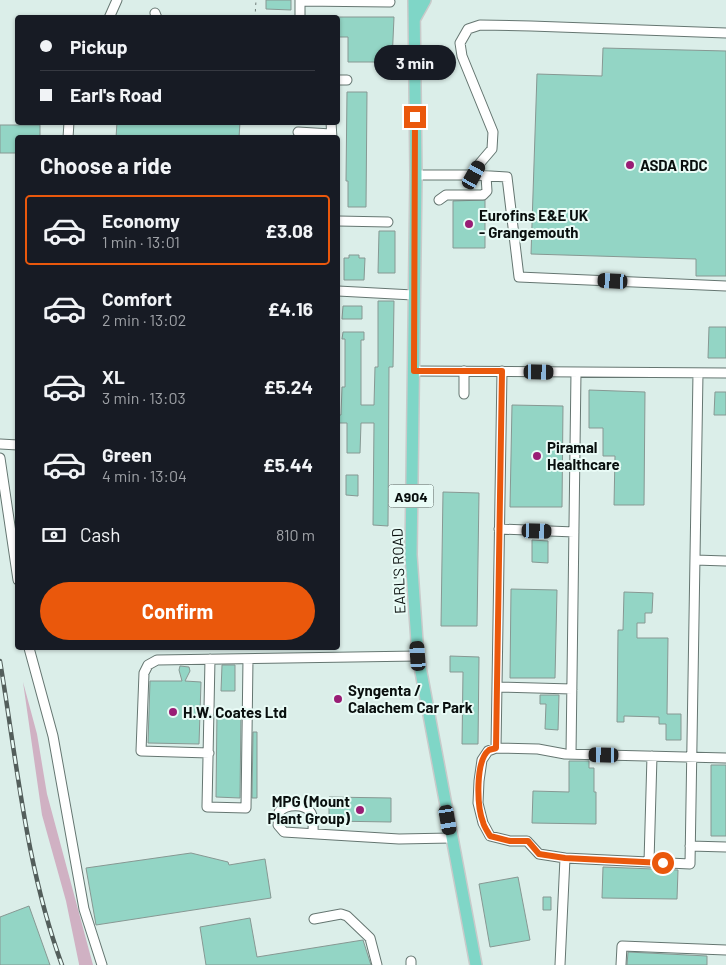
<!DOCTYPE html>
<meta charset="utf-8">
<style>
:root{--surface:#171b24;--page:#242831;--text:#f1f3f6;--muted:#9ea1a6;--line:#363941;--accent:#ea580c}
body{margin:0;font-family:Barlow,sans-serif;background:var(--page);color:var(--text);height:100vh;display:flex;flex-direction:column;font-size:19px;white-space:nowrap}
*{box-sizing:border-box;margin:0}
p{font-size:16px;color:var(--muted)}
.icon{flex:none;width:28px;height:28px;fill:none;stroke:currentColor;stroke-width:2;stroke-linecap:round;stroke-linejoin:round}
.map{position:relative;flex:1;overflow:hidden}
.side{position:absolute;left:15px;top:135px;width:325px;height:515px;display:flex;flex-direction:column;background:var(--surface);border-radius:5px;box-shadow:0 1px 4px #0004}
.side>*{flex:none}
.guide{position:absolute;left:15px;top:15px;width:325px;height:110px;border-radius:5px;box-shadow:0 1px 4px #0004;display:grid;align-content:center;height:110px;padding:0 25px;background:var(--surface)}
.end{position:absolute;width:22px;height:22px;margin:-11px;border:6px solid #ea580c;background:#fff;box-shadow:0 0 0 2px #fff}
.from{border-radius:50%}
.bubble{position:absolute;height:35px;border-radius:18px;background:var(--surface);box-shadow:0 1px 4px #0004;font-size:16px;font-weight:700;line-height:35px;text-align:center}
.car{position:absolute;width:15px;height:30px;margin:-15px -8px;border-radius:6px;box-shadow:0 0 4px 1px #0007;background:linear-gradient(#222 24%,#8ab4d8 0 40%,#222 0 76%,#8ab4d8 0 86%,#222 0)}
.guide b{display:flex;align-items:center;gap:18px;height:48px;font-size:19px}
.guide b+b{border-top:1px solid var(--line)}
.guide i{width:12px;height:12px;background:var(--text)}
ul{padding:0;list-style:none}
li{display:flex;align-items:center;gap:15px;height:70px;margin:0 10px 8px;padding:0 15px;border:2px solid transparent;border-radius:5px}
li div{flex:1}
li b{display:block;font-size:19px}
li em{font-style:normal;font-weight:700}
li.current{border-color:var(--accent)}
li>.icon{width:45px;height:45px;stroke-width:1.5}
h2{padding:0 25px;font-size:22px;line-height:60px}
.pay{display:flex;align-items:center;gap:12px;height:55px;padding:0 25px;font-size:19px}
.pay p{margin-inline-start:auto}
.cta{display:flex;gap:10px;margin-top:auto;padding:10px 25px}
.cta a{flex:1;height:58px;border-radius:30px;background:var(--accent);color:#fff;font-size:20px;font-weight:700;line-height:58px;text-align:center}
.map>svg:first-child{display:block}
.green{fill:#d0b1c3}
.building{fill:#93d5c5;stroke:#879893}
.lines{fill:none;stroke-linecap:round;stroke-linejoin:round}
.minor-casing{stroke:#657671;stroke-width:11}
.major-casing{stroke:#c9caca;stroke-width:14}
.path{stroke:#6f7c79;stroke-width:1;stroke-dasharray:2.5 4;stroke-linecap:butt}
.minor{stroke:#fff;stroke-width:9}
.major{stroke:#7fd6c7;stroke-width:11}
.rail-casing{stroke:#535e5b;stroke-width:4.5}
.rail{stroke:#e9fbf6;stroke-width:2.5;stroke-dasharray:8;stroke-linecap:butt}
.route{stroke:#ea580c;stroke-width:6}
.poi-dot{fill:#991d75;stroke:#e9fbf6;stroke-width:2}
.labels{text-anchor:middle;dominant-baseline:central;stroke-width:4;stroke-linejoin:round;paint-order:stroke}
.shield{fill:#e9fbf6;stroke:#4c5654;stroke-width:1}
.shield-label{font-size:14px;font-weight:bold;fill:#090f0e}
.poi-label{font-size:15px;font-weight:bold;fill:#090f0e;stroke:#e9fbf6;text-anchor:start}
.street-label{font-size:15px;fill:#090f0e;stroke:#e9fbf6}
</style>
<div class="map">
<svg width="726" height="965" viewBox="0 0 726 965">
<rect width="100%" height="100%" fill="#dbeee9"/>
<path class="green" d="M23,682L37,734L47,794L93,965H79V964L66,901L42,815Z"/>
<path class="building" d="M266,0H291V10L266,9Z
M338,17H394L392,62H348V37H338Z
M603,48L726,51V276H696V259L531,254L537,74L602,76Z
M347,92H367L366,207H348V181H346Z
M117,122H240L239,138H116Z
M0,125H40V138H18V153H0Z
M485,200V248H453V201Z
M379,231H395V273H378Z
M349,255H359V258H365L364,280H344V258H349Z
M378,301H394L393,367H389L388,526L373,525L374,423H361L360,453H347V423H338V415H341L342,387H345V339H342L343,332H364V340H361V405H374L375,367H378Z
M343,306H362V319H342Z
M709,327H726V358H708Z
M589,390L645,392L644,505H614L615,456H603V428H589Z
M715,392H726V415H714Z
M512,405L563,406L562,507H510Z
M346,475H358V496L346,495Z
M443,492L479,493L477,626H441Z
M532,540L548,541V563L532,562Z
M511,589L557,590L555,678H510Z
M624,592L653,593L652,613H645V623H637V638H668L667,714H681V740H666V724H659V717L624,716V722H617L618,630H623Z
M450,656L479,657L478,744H462L463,672H450Z
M222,665H235V691H221Z
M180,666L189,667L190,671L185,681L201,682L199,744L148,743L150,681H182L179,670Z
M540,695H559L558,730L545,729L546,704H540Z
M217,711H241L240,798L216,797Z
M253,732H257V798H252Z
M569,761H589V768H594V792H596V824L532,823L533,791L569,792Z
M711,765H726V836H711Z
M329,797L391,798V822L329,821Z
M191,853L228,862L229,865L265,859L271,898L96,925L86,868Z
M603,867L678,870L677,899L602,898Z
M518,877L530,940L490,947L479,884Z
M543,897H551V910H543Z
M29,906L50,965H0V917Z
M250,918L257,957L363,940L371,965H206L200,927Z
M628,952L707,956V965H627Z"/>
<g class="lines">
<g class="minor-casing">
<path id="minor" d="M300,1L390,2
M155,13L157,18
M109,18L117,0
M300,18V0
M338,80H347
M331,122L332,138
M298,132L331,134
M68,138L69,122
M416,175H474L507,177L519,277L726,286
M474,175L480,163L492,149L493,132L462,56L460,43L468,29L480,25L531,26L726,33
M439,200L446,195H483L487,191L486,176
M338,221L388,222
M338,291L413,295
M414,371L726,373
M464,394V371
M0,444L18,445
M0,458L18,580
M499,529L574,532
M695,560L726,561
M29,648L53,736L84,909L102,965
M210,659L207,807L246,808L248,659
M497,687L572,689
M496,748L502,371
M209,753L141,751L144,673L148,665L157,660L418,656
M571,754L576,372
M313,833C313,827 314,819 311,813C305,803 286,804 279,812L278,825L284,832L399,839L451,838
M690,846L726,847
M565,858L539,854L527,841H510L490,836L483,823L478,803L479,781L482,760L488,751L496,748L538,749L565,754L726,758
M649,862L652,756
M314,919L341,914L347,916L370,938L377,965
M411,961V965
M560,965L565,858L690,864L698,373
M621,965L622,946L726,950"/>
</g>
<g class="major-casing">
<path id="major" d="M414,0L416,175L411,555L418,656L476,965
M415,18L425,0"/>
</g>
<path class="path" d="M255,18L256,0"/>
<use href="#minor" class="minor"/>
<use href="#major" class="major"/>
<g class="rail-casing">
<path id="rail" d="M0,661C17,763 26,867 62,965"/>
</g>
<use href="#rail" class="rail"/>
</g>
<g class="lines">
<path class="route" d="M415,117L414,371H502L496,748C494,749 491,749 489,750C475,761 477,807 483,822C484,827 488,832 490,836L510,841H528L539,854L565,858L663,863"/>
</g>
<g class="poi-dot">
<circle cx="630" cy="165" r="5"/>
<circle cx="469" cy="224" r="5"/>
<circle cx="537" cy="456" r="5"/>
<circle cx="338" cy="699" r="5"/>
<circle cx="173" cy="712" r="5"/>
<circle cx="360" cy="810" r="5"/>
</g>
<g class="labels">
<rect class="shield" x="388.5" y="484.5" width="45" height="23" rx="4"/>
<g class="shield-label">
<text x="411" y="496">A904</text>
</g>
<g class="poi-label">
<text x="640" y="165">ASDA RDC</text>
<text x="479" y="215">Eurofins E&amp;E UK<tspan x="479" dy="17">- Grangemouth</tspan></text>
<text x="547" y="447">Piramal<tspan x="547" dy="17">Healthcare</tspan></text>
<text x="348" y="690">Syngenta /<tspan x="348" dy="17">Calachem Car Park</tspan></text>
<text x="183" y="712">H.W. Coates Ltd</text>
<text x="350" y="801" text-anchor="end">MPG (Mount<tspan x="350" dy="17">Plant Group)</tspan></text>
</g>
<g class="street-label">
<text transform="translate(398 571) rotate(-92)">EARL'S ROAD</text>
</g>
</g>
</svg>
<i class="end from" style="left:663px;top:863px"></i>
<i class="end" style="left:415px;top:117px"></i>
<div class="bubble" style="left:374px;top:45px;width:82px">3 min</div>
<i class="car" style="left:474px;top:175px;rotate:29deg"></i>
<i class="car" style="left:613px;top:281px;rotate:273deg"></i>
<i class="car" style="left:539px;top:372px;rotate:91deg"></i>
<i class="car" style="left:537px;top:531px;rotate:92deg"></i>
<i class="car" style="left:418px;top:656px;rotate:356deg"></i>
<i class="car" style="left:604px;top:755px;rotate:271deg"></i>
<i class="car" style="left:448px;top:820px;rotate:170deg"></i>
<div class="guide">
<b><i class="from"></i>Pickup</b>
<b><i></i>Earl's Road</b>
</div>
<section class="side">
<h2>Choose a ride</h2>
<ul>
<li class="current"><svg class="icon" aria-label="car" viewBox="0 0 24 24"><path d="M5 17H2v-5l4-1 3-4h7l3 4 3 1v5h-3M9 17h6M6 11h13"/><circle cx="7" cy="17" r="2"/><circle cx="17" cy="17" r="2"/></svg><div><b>Economy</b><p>1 min · 13:01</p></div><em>£3.08</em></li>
<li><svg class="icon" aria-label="car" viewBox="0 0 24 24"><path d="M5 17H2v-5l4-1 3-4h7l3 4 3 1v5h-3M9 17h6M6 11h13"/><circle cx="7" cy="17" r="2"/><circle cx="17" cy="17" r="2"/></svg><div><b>Comfort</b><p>2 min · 13:02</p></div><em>£4.16</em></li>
<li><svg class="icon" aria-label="car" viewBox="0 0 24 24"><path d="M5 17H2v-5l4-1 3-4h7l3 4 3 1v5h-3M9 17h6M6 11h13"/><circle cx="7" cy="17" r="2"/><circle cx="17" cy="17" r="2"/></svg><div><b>XL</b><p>3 min · 13:03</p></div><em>£5.24</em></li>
<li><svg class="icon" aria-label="car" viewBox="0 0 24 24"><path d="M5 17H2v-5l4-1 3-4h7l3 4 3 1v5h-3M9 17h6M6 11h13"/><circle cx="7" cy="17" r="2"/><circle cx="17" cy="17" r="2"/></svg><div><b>Green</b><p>4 min · 13:04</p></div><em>£5.44</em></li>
</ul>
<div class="pay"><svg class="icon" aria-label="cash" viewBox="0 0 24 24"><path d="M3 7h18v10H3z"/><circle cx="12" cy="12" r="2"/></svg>Cash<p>810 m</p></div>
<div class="cta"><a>Confirm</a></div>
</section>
</div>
